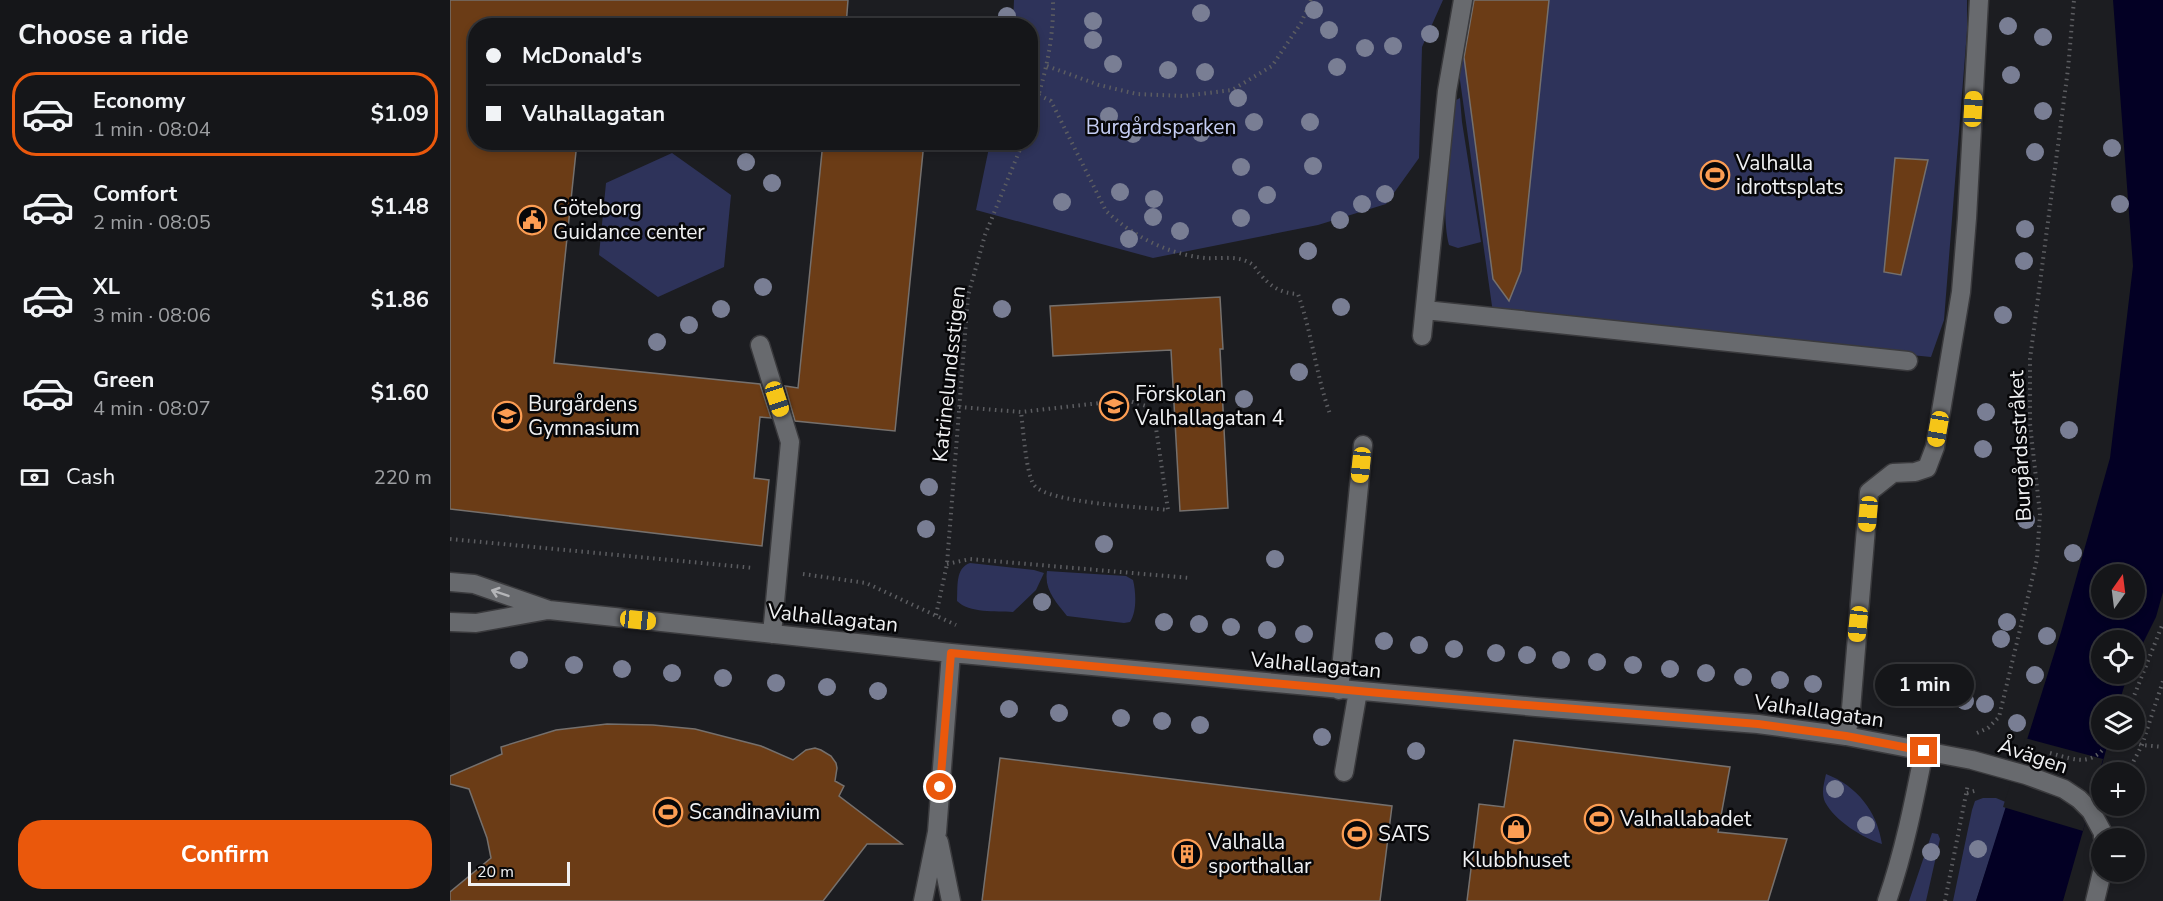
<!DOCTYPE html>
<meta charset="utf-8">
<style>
:root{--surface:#151619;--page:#1e1f22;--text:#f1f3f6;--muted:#9d9fa2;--line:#343538;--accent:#ea580c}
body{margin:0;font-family:"Nunito Sans",sans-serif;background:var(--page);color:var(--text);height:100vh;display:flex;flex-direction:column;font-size:22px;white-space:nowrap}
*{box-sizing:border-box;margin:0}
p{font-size:20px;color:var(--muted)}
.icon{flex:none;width:33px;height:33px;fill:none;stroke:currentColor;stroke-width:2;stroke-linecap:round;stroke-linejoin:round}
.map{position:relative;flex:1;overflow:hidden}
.drawer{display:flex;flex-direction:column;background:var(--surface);width:450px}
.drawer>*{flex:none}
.top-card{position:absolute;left:18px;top:18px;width:570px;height:132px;border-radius:24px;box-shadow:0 3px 9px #0003,0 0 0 2px var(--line);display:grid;align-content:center;height:132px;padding:0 18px;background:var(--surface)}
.needle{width:39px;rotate:14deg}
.fabs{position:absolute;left:1641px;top:564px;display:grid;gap:12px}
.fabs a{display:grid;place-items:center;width:54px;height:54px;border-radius:50%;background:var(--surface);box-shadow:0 3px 9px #0003,0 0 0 2px var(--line);font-size:30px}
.scale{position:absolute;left:18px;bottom:15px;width:102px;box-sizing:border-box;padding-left:6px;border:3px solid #f0f1f3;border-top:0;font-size:16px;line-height:21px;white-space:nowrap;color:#f0f1f3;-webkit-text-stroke:4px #070709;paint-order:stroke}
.end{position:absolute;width:27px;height:27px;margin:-14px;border:8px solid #ea580c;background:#fff;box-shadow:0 0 0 3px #fff}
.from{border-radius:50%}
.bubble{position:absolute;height:42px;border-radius:21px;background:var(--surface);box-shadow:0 3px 9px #0003,0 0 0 2px var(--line);font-size:20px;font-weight:700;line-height:42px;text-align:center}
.car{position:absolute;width:18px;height:36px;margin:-18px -9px;border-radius:8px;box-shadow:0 0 4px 2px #0007;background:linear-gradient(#f5c518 24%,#345 0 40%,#f5c518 0 76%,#345 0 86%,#f5c518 0)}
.top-card b{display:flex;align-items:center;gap:21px;height:57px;font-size:22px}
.top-card b+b{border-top:2px solid var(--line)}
.top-card i{width:15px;height:15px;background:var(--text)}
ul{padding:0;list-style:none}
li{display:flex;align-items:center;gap:18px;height:84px;margin:0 12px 9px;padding:0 6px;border:3px solid transparent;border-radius:24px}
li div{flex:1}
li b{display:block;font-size:22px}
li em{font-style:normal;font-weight:700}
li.selected{border-color:var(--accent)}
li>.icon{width:54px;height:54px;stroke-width:1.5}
h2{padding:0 18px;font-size:27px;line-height:72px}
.pay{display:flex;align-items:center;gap:15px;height:66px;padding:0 18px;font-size:22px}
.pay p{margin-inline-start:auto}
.action{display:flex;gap:12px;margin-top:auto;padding:12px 18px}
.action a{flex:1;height:69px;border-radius:24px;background:var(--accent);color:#fff;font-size:24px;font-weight:700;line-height:69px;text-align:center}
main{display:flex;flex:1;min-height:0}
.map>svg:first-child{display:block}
.green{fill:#2e335a}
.water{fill:#030024;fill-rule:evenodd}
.pier{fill:#1c1d21}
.building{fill:#6b3c16;stroke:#75706d;stroke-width:1.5}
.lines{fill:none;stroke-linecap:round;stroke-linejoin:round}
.minor-casing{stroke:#3a3a3d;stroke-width:21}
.path{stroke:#5c5d61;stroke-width:4;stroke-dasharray:1.5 4.5;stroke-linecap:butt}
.minor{stroke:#686a6e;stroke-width:18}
.tree{fill:#797e94}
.oneway{stroke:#b3b4b7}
.route{stroke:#ea580c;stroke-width:8}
.labels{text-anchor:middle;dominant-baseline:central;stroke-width:5;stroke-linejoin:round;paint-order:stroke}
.park-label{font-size:21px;fill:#c5cdf3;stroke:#070709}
.poi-label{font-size:21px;fill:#f0f1f3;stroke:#070709;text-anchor:start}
.street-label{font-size:21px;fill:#f0f1f3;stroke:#070709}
</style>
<main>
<section class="drawer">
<h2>Choose a ride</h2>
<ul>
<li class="selected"><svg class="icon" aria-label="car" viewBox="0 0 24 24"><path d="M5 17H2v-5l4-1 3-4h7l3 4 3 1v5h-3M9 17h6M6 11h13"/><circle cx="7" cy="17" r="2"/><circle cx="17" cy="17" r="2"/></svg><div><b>Economy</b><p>1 min · 08:04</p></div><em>$1.09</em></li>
<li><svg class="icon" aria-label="car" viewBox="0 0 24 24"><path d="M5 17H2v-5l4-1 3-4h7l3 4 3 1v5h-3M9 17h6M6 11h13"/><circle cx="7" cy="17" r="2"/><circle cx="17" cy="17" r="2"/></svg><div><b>Comfort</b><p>2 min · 08:05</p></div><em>$1.48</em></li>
<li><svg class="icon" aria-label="car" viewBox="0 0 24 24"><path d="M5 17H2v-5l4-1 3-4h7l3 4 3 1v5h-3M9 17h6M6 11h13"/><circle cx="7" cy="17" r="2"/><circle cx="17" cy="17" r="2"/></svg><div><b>XL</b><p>3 min · 08:06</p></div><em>$1.86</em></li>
<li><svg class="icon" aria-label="car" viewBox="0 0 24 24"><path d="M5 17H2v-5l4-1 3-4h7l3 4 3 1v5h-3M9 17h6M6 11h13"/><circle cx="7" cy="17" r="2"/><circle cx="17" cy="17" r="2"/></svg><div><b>Green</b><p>4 min · 08:07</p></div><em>$1.60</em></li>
</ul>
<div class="pay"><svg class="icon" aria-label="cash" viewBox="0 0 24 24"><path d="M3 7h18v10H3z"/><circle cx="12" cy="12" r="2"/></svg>Cash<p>220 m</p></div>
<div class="action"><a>Confirm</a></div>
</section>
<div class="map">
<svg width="1713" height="901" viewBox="0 0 1713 901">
<rect width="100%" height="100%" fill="#1c1d21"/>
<path class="green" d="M564,0H993L972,47L969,158L936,204L868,225L703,258L526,210L540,143L580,142V26L563,25Z
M1009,0H1517V31L1494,320L1481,357L1043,313L1004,38Z
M1010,98L1012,122L1031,242L1008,248L999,245C990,213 999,133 1006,100Z
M222,153L281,195L274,267L208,297L149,255L156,183Z
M520,563L584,570L594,573L586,590L563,612C546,611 519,613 507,601C508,587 505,568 520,563Z
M597,571L676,576L683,580C686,592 687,612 680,622L674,623L617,616C606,602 594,590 597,571Z
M1376,774C1407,786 1427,811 1432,844C1413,838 1385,821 1375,802C1371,793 1374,783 1376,774Z
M1533,798H1546L1558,803L1526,901H1503L1522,810L1525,801Z
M1482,833L1488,834L1490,839L1476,901H1459Z"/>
<path class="water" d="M1663,0H1713V592L1706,617L1685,659L1684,640H1652V674H1678L1668,706H1652V740H1659L1613,901H1526L1611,632L1660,458L1683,266ZM1652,574H1684V608H1652Z"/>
<path class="pier" d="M1575,738L1653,759L1633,831L1553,807Z"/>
<path class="building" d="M0,0H398L396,26H26V142H127L104,363L310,384L321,418L310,417L304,478L319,480L312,546L0,509Z
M1024,0H1099L1071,271L1059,301L1043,279L1014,57Z
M373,142H474L445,431L345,421L335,386L348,388Z
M1445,158L1478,160L1451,275L1434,272Z
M770,297L773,349H770L778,508L730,511L721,350L603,356L600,306Z
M157,724L203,725L245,729L311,746L343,760L356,750L365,748L371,750L381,756L386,763L387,768L385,781L394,786L389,796L452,844H417L373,901H0V892L41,858L37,838L19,789L0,784V776L52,754L51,747L106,730Z
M1064,740L1280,767L1268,832L1337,839L1318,901H1017L1029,804L1054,807Z
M550,758L942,806L930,901H532Z"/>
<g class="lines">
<g class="minor-casing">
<path id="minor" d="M975,310L1458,361
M972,336L997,91L1013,0
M310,345L340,442L322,634
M0,582L24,584L99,610L501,653L1086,707L1308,724L1396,736L1522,760L1576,775L1614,789L1629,799L1641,811L1653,833V838
M0,622L26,623L98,610
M889,690L913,445
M1396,736L1401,709L1419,492L1443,473L1465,472L1477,468L1485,447L1511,292L1517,218L1529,0
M894,772L908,691
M489,842L501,901
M473,901L487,832L501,653
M1437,901C1454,852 1464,802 1474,751
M1645,901L1652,872"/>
</g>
<path class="path" d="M597,66L649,85L687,94L734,96L782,90L822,66L851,23L861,0
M589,95L601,101L656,211C683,236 717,254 755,258C769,259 787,255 800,263C804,265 807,270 809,273C821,287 830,293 848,294C862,333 866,375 880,414
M580,121C594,81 604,42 603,0
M509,407L571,412L676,400L696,406L702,413L706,428L718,510C693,507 597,503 584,485C576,474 573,427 571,412
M0,539L304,568
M497,564L520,559L740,578
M353,574L416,583L506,625
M486,615L497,564L518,296L535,235L573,142
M1680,706L1713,623
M1527,733L1538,728L1549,717L1587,559L1590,514L1580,424V359L1618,69L1624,0
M1678,740L1692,745L1713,747
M1600,753C1630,761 1641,767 1661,740
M1678,772L1692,745L1713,681
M1517,793L1528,790
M1495,901L1518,784"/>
<use href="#minor" class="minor"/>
</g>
<g class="tree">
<circle cx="864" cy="10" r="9"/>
<circle cx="751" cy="13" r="9"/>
<circle cx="557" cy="16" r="9"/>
<circle cx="643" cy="21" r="9"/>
<circle cx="1558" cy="26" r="9"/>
<circle cx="879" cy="30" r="9"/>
<circle cx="980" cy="34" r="9"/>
<circle cx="1593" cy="37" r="9"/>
<circle cx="643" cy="40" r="9"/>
<circle cx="943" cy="46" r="9"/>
<circle cx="915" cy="48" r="9"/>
<circle cx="663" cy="64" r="9"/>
<circle cx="887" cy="67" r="9"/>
<circle cx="718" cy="70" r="9"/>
<circle cx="755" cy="72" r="9"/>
<circle cx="1561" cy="75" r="9"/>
<circle cx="788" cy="98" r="9"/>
<circle cx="1593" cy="111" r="9"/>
<circle cx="659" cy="116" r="9"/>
<circle cx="804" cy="122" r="9"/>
<circle cx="860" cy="122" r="9"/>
<circle cx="751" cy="133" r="9"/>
<circle cx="683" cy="134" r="9"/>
<circle cx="1662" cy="148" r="9"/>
<circle cx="1585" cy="152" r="9"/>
<circle cx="296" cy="162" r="9"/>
<circle cx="863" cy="166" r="9"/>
<circle cx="791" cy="167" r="9"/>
<circle cx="322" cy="183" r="9"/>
<circle cx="670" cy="192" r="9"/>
<circle cx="935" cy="194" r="9"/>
<circle cx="817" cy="195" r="9"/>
<circle cx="704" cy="199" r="9"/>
<circle cx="612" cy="202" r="9"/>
<circle cx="912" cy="204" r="9"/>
<circle cx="1670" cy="204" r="9"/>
<circle cx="703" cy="217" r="9"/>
<circle cx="791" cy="218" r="9"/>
<circle cx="890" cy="220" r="9"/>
<circle cx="1575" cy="229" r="9"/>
<circle cx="730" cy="231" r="9"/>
<circle cx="679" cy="239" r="9"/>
<circle cx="858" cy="251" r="9"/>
<circle cx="1574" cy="261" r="9"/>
<circle cx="313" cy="287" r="9"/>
<circle cx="891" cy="307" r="9"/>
<circle cx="271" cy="309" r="9"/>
<circle cx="552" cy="309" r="9"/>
<circle cx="1553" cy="315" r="9"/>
<circle cx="239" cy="325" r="9"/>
<circle cx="207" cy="342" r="9"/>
<circle cx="849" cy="372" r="9"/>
<circle cx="794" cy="399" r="9"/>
<circle cx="1536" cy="412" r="9"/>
<circle cx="1619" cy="430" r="9"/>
<circle cx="1533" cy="449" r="9"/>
<circle cx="479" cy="487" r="9"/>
<circle cx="1576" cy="520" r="9"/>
<circle cx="476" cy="529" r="9"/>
<circle cx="654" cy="544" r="9"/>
<circle cx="1623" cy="553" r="9"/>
<circle cx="825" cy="559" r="9"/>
<circle cx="592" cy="602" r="9"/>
<circle cx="714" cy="622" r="9"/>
<circle cx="1557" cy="622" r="9"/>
<circle cx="749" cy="624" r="9"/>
<circle cx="781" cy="627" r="9"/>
<circle cx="817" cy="630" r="9"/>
<circle cx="854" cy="634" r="9"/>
<circle cx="1597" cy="636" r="9"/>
<circle cx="1551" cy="639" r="9"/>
<circle cx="934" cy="641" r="9"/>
<circle cx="969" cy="645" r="9"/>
<circle cx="1004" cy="649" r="9"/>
<circle cx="1046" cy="653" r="9"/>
<circle cx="1077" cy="655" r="9"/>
<circle cx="69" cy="660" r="9"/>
<circle cx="1111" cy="660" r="9"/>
<circle cx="1147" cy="662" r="9"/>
<circle cx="124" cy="665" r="9"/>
<circle cx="1183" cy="665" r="9"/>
<circle cx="172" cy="669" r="9"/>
<circle cx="1220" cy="669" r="9"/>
<circle cx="222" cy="673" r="9"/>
<circle cx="1256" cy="673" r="9"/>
<circle cx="1585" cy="675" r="9"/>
<circle cx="1293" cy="677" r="9"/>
<circle cx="273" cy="678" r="9"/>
<circle cx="1330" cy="680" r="9"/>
<circle cx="326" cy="683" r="9"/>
<circle cx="1363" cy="684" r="9"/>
<circle cx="377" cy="687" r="9"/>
<circle cx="428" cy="691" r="9"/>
<circle cx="1449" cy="692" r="9"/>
<circle cx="1482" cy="697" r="9"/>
<circle cx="1515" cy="701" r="9"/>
<circle cx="1535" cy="704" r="9"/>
<circle cx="559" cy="709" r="9"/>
<circle cx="609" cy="713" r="9"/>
<circle cx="671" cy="718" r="9"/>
<circle cx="712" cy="721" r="9"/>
<circle cx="1567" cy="723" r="9"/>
<circle cx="750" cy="725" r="9"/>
<circle cx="872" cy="737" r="9"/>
<circle cx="966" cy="751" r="9"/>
<circle cx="1385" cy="789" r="9"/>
<circle cx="1416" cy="825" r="9"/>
<circle cx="1528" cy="849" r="9"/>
<circle cx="1481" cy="852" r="9"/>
</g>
<defs><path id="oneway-shaft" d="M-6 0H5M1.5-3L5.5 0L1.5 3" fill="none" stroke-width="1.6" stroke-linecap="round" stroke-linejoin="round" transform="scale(1.5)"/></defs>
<use class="oneway" href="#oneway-shaft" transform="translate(50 593) rotate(-161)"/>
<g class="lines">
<path class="route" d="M490,787L501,653L930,693L1308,724L1396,736L1474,751"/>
</g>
<defs>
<g id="stadium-ring" transform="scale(1.5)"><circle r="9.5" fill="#070709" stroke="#fc9d53" stroke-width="1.5"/><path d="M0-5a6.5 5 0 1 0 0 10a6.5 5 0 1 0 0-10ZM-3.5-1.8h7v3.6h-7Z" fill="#fc9d53"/></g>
<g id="civic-ring" transform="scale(1.5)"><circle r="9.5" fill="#070709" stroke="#fc9d53" stroke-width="1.5"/><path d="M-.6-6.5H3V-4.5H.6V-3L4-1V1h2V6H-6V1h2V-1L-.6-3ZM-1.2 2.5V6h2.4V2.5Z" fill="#fc9d53"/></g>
<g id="school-ring" transform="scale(1.5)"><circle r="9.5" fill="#070709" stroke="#fc9d53" stroke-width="1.5"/><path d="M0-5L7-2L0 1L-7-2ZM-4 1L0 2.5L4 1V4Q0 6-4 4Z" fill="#fc9d53"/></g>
<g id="shop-ring" transform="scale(1.5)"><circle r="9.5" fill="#070709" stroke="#fc9d53" stroke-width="1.5"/><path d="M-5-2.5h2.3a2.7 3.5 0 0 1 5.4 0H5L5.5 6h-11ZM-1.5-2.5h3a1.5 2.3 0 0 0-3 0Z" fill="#fc9d53"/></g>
<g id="building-ring" transform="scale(1.5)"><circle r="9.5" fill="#070709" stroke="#fc9d53" stroke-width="1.5"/><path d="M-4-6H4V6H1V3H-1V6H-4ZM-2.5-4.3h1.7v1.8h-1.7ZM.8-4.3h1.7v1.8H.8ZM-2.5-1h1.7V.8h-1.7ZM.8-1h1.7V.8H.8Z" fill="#fc9d53"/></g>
</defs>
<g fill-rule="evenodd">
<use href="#stadium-ring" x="1265" y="175"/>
<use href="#civic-ring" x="82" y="220"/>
<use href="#school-ring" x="664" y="406"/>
<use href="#school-ring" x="57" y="416"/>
<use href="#stadium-ring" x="218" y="812"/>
<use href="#stadium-ring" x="1149" y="819"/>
<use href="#shop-ring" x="1066" y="829"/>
<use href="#stadium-ring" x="907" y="834"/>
<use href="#building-ring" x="737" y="854"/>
</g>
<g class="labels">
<g class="park-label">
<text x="711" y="127">Burgårdsparken</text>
</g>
<g class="poi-label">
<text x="1286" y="163">Valhalla<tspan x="1286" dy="24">idrottsplats</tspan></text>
<text x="103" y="208">Göteborg<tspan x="103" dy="24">Guidance center</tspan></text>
<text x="685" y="394">Förskolan<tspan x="685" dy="24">Valhallagatan 4</tspan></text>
<text x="78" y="404">Burgårdens<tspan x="78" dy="24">Gymnasium</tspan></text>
<text x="239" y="812">Scandinavium</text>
<text x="1170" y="819">Valhallabadet</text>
<text x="928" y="834">SATS</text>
<text x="758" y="842">Valhalla<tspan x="758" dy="24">sporthallar</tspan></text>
<text x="1066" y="860" text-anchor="middle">Klubbhuset</text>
</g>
<g class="street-label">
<text transform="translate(499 374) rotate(-84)">Katrinelundsstigen</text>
<text transform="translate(1570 446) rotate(-93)">Burgårdsstråket</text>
<text transform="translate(383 618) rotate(6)">Valhallagatan</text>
<text transform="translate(866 665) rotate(5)">Valhallagatan</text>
<text transform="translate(1369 711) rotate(8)">Valhallagatan</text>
<text transform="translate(1583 756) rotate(18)">Åvägen</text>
</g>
</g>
</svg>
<div class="fabs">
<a><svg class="needle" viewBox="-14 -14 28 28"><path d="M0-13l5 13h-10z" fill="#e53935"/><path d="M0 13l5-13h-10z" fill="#9d9fa2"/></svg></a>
<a><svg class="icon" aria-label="locate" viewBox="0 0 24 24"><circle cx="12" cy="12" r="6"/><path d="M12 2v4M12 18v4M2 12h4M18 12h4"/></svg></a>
<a><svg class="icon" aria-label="layers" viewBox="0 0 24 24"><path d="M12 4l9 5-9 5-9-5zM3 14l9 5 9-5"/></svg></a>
<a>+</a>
<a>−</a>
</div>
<div class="scale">20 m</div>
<i class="end from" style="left:490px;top:787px"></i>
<i class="end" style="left:1474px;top:751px"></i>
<div class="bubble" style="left:1425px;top:664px;width:99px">1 min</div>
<i class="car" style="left:1523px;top:109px;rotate:3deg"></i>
<i class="car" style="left:327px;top:399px;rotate:162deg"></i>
<i class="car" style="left:1488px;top:429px;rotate:190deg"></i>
<i class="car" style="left:911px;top:465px;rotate:186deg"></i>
<i class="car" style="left:1418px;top:514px;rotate:185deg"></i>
<i class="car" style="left:188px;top:620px;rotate:96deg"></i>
<i class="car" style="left:1408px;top:624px;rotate:186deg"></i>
<div class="top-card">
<b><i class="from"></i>McDonald's</b>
<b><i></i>Valhallagatan</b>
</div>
</div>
</main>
